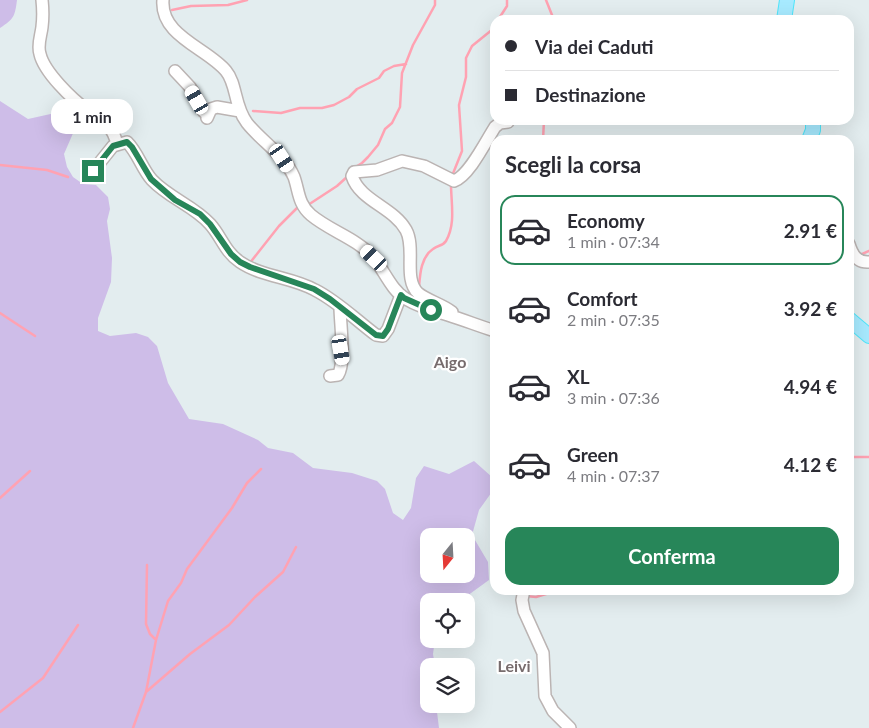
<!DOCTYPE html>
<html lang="it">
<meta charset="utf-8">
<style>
:root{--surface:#fff;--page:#f7f7f7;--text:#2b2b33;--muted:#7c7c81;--line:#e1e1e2;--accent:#278659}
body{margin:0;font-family:Lato,sans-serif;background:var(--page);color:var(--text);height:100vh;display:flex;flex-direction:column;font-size:19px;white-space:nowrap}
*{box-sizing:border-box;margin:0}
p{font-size:16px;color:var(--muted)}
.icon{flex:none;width:28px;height:28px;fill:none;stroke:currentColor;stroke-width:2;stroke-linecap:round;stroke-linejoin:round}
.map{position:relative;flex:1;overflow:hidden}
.drawer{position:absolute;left:490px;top:135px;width:364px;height:460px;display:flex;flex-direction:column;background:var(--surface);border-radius:15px;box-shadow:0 5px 20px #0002}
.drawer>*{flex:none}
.guide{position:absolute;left:490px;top:15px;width:364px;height:110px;border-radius:15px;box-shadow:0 5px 20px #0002;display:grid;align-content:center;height:110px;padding:0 15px;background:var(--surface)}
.needle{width:32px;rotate:198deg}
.buttons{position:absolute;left:420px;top:528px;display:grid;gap:10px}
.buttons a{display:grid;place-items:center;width:55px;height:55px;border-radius:10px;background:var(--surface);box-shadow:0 5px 20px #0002;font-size:25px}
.end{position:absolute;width:22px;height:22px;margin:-11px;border:6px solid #278659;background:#fff;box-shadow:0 0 0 2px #fff}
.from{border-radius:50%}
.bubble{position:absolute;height:35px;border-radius:15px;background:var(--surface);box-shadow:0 5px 20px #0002;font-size:16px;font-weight:700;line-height:35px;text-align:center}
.car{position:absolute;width:15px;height:30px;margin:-15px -8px;border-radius:6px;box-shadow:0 0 4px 1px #0007;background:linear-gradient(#fff 24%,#345 0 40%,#fff 0 76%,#345 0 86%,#fff 0)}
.guide b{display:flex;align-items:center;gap:18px;height:48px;font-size:19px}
.guide b+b{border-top:1px solid var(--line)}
.guide i{width:12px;height:12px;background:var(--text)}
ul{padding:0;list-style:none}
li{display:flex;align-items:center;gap:15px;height:70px;margin:0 10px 8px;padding:0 5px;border:2px solid transparent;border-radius:15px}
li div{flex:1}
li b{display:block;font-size:19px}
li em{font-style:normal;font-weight:700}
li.active{border-color:var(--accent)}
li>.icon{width:45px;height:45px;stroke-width:1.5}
h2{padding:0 15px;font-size:22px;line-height:60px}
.primary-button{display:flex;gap:10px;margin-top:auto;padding:10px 15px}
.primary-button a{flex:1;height:58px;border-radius:15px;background:var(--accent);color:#fff;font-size:20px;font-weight:700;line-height:58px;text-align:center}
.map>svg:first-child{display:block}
.green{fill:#cebde8;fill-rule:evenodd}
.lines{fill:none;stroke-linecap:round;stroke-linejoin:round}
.stream{stroke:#ffa2b2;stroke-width:2.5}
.minor-casing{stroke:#bbb4b3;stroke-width:14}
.major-casing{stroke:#4fe6fb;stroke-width:16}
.minor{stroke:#fff;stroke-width:11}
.major{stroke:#a7eaff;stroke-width:14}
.route{stroke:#278659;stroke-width:6}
.labels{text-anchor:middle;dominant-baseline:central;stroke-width:4.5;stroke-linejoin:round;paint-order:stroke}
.quarter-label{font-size:16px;font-weight:bold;fill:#776c6d;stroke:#fff}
</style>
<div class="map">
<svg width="869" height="728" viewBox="0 0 869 728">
<rect width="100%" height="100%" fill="#e3edef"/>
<path class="green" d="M0,0H17C15,16 14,19 0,28Z
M0,101L28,119L55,113L74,131L64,154L67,167L73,177L83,184L96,185L108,197L110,209L107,221L112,258L111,282L98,318V331L110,336L136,333L148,337L157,346L168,383L189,419L223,424L258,440L268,448L293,453L313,468L352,473L377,481L385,489L393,513L403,520L411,508L416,478L424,466L449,474L474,461L492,477L494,489L479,510L472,535L488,562L489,580L460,601H429V639H435L433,654L435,666H429V704H436L439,728H0ZM429,536H466V574H429Z"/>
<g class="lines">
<path class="stream" d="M546,0L554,20
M172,10L191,6L228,5L247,0
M498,20L507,6V0
M253,111L281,113L300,108H322L334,105L349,97L357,89L379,78L384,71L394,66L406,64
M543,140L544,120
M0,165L47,170L68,177
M354,168L362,163L368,157L378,145L385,129L392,123L400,107L402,73L413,45L435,5V0
M452,176L462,151L459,105L466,77V58L472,46L493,29L495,23
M308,205L337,186L348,176
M860,255L869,251
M249,264L279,226L297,208L300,207
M419,287C420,274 421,257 433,249C438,245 443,246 446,241C456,224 451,203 451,184
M0,313L35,336
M849,457H869
M0,498L30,471
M147,565L146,624L150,634L156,640
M526,596L536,597L559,590
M146,692L190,654L229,625L255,597L283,572L296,547
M0,712L43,678L78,625
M133,728L146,692L156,640L168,601L181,583L187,569L232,508L247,483L261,469"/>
<g class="minor-casing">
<path id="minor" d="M42,0C43,9 43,19 42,27C41,36 37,45 40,54C44,72 72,99 87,110C103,121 112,124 117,144
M163,0C160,36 207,48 226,71C237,84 234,106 247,123C262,142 284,154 294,177C299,191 298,204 311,215C330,231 356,238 373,257C384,270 391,290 406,299C419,307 434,311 448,315C464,320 479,326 495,331
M175,71L190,87L204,112L207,114
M207,118L211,109L217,107L240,111
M93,171L113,146L127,142C138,153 142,169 152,180C169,198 194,206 210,224C221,236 225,252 240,262C262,277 292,277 315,290C337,301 356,320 376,335L383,336L388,329L401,295
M849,244C852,254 857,263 869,262
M452,312C442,304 428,301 418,293C403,279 416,248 406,230C393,207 360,201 352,176L354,172L377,170L402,161L424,166L454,181C469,176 486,141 495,127L500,123L508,122
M330,376L338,375C346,363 340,323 340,307
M524,590L522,600L524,611L543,653L545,696L553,711L570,728"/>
</g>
<g class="major-casing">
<path id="major" d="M784,20L787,0
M809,140L813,130V120
M849,319L869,336"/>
</g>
<use href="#minor" class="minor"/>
<use href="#major" class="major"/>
</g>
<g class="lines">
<path class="route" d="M93,171L113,146L127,142L132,147L151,179L175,200L200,214L210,224L231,254L240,262L250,267L314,289L330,299L376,335L383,336L388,329L401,295L404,298L431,310"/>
</g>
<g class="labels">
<g class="quarter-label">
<text x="450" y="361">Aigo</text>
<text x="514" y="665">Leivi</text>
</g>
</g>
</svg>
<div class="buttons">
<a><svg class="needle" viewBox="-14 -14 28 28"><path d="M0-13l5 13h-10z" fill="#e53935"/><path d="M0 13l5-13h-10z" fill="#7c7c81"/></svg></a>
<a><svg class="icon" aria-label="locate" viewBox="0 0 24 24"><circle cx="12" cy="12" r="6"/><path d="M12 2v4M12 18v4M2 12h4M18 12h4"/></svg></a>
<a><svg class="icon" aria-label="layers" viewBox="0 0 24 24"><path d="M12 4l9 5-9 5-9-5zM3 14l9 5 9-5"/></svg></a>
</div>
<i class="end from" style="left:431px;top:310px"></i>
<i class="end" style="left:93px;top:171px"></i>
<div class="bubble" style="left:51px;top:99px;width:82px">1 min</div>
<i class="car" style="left:197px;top:100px;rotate:330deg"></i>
<i class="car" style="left:282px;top:158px;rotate:146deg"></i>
<i class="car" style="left:374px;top:258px;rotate:314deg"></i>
<i class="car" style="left:341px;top:350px;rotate:170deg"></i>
<div class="guide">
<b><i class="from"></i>Via dei Caduti</b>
<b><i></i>Destinazione</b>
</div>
<section class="drawer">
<h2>Scegli la corsa</h2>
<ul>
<li class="active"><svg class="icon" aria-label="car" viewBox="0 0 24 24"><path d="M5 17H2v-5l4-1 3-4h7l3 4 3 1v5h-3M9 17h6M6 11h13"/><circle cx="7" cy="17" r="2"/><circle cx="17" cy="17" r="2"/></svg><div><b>Economy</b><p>1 min · 07:34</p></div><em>2.91 €</em></li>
<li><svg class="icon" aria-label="car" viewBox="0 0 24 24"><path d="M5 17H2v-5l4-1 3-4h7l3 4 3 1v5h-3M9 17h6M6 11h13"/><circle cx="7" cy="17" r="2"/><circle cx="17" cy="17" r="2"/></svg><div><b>Comfort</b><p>2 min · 07:35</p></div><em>3.92 €</em></li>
<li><svg class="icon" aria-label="car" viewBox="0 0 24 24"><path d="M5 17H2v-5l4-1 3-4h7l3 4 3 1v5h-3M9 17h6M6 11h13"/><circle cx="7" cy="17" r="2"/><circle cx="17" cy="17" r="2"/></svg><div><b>XL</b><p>3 min · 07:36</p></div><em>4.94 €</em></li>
<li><svg class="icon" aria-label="car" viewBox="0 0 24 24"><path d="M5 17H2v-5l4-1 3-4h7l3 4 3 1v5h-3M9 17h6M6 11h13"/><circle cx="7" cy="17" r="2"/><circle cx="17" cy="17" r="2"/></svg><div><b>Green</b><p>4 min · 07:37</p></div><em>4.12 €</em></li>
</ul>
<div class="primary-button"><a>Conferma</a></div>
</section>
</div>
